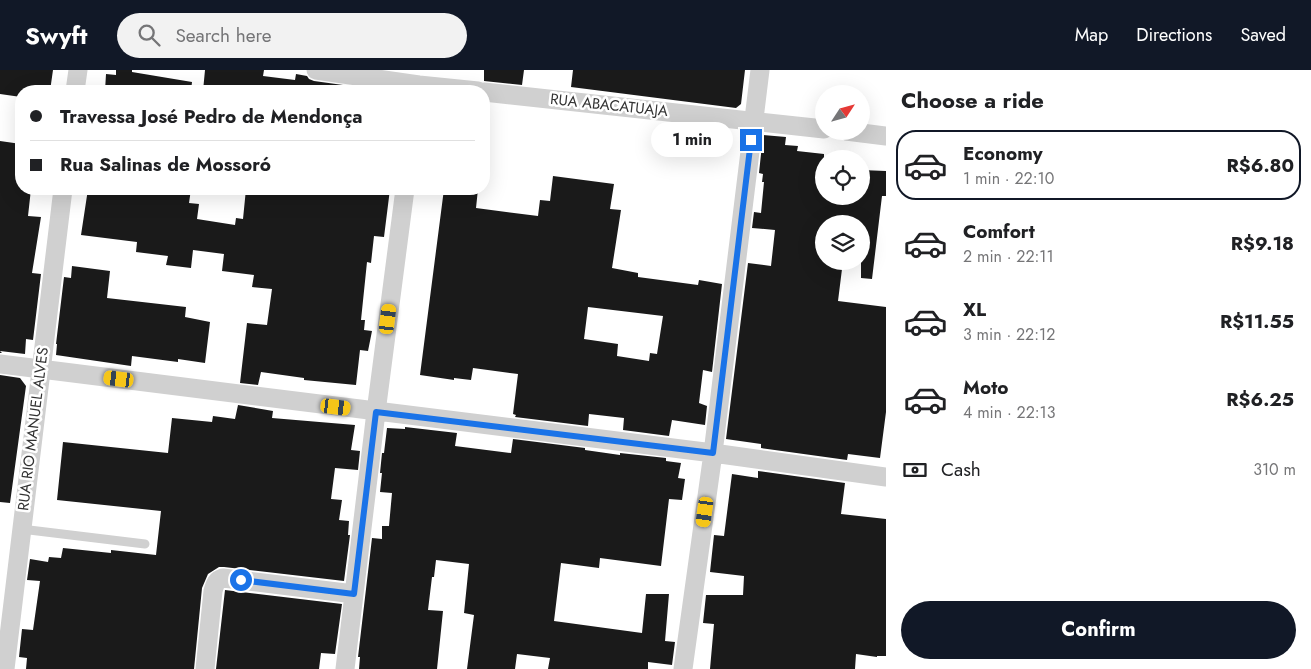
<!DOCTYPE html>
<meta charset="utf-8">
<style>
:root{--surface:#fff;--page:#f2f2f2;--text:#202124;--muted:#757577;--line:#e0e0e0;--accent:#111827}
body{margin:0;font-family:Jost,sans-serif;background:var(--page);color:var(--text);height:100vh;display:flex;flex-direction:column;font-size:19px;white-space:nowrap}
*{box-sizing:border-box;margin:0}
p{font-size:16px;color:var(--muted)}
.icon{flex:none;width:28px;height:28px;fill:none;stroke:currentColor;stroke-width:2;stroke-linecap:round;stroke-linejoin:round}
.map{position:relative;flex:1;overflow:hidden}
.side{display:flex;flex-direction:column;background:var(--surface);width:425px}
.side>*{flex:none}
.banner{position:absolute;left:15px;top:15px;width:475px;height:110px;border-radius:20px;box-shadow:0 5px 20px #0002;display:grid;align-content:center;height:110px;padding:0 15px;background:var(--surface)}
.needle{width:32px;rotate:54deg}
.fabs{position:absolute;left:815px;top:15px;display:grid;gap:10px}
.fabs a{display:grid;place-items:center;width:55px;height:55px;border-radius:50%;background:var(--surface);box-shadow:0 5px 20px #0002;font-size:25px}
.end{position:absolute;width:22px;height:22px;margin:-11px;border:6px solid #1a73e8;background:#fff;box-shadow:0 0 0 2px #fff}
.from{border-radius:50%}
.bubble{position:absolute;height:35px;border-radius:18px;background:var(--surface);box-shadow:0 5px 20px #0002;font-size:16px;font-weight:700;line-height:35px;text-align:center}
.car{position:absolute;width:15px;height:30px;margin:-15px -8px;border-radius:6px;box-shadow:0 0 4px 1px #0007;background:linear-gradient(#f5c518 24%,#345 0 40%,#f5c518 0 76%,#345 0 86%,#f5c518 0)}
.banner b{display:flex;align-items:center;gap:18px;height:48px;font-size:19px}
.banner b+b{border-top:1px solid var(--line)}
.banner i{width:12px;height:12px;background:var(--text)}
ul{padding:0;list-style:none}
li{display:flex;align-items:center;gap:15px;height:70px;margin:0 10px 8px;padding:0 5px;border:2px solid transparent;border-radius:20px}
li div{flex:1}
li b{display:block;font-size:19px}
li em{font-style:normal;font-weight:700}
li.active{border-color:var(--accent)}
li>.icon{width:45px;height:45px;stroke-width:1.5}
h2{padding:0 15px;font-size:22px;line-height:60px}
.pay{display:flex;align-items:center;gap:12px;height:55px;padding:0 15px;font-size:19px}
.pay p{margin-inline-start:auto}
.action{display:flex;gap:10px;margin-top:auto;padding:10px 15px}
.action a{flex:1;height:58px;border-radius:30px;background:var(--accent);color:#fff;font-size:20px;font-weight:700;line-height:58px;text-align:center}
header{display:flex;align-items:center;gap:30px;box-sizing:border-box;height:70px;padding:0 25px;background:var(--accent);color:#fff}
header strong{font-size:24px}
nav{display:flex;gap:28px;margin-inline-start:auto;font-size:18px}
.search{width:350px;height:45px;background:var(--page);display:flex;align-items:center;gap:12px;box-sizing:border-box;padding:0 18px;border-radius:28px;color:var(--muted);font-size:19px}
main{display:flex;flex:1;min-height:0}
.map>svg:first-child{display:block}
.building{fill:#1a1a1a;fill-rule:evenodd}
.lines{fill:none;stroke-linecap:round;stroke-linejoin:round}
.service{stroke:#d0d0d0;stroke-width:9}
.minor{stroke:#d0d0d0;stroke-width:19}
.route{stroke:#1a73e8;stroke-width:6}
.labels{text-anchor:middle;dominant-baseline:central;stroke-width:5;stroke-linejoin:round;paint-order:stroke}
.street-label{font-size:15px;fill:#333;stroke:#fff}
</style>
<header>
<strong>Swyft</strong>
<div class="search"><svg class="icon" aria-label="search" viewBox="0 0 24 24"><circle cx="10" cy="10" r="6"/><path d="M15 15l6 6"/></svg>Search here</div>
<nav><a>Map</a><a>Directions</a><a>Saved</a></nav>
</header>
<main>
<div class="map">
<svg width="886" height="599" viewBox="0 0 886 599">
<rect width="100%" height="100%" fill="#fff"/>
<path class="building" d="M0,0H53L50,21H21V27L0,24Z
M116,0H132V2L192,12L191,21H105L106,4L116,5Z
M205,0H264L263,6L295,10L296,4L307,6L309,9L314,11L343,15L342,21H203Z
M484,0H524L522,15L484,11Z
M573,0H745L741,34L736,38L571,17Z
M763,65L786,67L785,75L798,76L797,81L824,84V126H861V100L886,101V126H882L872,209L861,208V154H824V191H843L838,231L886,237V342L880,388L848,384L847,390L761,378V374L726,369L748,193L771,196L775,160L752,158L754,142L761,143L764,112H762L763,104L759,103Z
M0,71L21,74V119H31L28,146L41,147L32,203L41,204L33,270L26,269L25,284L0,281L2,283H0Z
M553,106L614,114L610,139L621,140L612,198L638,203V207L698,215L699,210L722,214L712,302L703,300L699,333L707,336L705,355L672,350L669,366L623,360L624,348L589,344L588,356L515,347L516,345L513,344L518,304L473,298L471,310L454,308V310L420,305L444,119H478L476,138L538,146L540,130L550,131ZM588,237L663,246L657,284L650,283L649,291L617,286L618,274L584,269Z
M88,119H191L189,133L199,134L197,149L235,155L236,148L243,149L246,119H390L384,167L374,166L371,193L367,192L361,250H365L364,260L372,261L368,281L360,280L356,315L304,310V308L261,302L258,315L240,313L247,253L267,255L272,219L252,217L254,205L222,201L224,184L193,180L191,198L166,195L168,186L136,182L137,172L81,165Z
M72,196L110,201L107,228L186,237L185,247L210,252L205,293L178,289V292L132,286L131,296L56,285L57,274H56L64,207L71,208Z
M0,305L20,308L26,316L10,433L0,432Z
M238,335L273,341L272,348L355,355L351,380L360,381L358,400L335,398L331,429L342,430L339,450L349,451L348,465H350L344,511L224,497H219L208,504L202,518L194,599H26L27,588L19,587L22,559L33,560L40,511L27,510L30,489L48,492L49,487L61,488L63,478L111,483V480L156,485L161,441L57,430L63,372L168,383L172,348L212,352L213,346L235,349Z
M405,357L457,363L455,376L511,383L513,369L585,378V380L620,385V383L666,388V391L681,393L678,408L685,409L682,430L669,429L661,496L600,488L599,498L561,493L554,551L642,563L646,524H669L665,571L675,572L672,595L648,592V599H548L550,588L517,584L515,599H467L474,545L464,543L469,494L436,490L434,507H432L428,540L443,541L437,599H359L360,587H358L372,468L382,469V456H389L392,423L380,422L382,403H380L382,383H384L387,358L405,359Z
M758,401L845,413L841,444L886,449V586H877V587L856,584L855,599H710L714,554L703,553L706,525H743L744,506L710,502L714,465L724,466L732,404L758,408Z
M225,520L342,534L335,584L321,583L319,599H216Z"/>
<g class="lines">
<path class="service" d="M21,459L145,474"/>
<path class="minor" d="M316,0L419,15L478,21
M75,21L78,0
M484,22L824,59
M846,61L886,66
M0,294L713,383L886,407
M5,599L63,119
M205,599L213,521C215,514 216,510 223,508L354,524
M345,599L376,342L405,119
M683,599L713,383L760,0"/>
</g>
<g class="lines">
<path class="route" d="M241,510L354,524L376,342L713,383L751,70"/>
</g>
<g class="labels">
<g class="street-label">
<text transform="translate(609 35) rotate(6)">RUA ABACATUAJA</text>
<text transform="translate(33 359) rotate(-83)">RUA RIO MANUEL ALVES</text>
</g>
</g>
</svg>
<div class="fabs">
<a><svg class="needle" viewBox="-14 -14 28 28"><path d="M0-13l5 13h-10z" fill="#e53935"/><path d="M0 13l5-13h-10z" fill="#757577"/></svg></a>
<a><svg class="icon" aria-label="locate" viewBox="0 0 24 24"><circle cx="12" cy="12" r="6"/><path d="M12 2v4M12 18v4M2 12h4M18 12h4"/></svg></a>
<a><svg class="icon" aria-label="layers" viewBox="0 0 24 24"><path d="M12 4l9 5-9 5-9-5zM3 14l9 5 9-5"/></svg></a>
</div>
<i class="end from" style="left:241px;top:510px"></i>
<i class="end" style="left:751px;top:70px"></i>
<div class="bubble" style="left:651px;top:52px;width:82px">1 min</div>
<i class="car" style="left:388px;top:249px;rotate:7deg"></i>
<i class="car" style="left:119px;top:309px;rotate:277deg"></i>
<i class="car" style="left:336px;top:337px;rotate:97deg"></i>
<i class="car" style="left:705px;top:442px;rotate:188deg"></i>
<div class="banner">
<b><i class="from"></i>Travessa José Pedro de Mendonça</b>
<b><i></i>Rua Salinas de Mossoró</b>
</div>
</div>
<section class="side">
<h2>Choose a ride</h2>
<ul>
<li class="active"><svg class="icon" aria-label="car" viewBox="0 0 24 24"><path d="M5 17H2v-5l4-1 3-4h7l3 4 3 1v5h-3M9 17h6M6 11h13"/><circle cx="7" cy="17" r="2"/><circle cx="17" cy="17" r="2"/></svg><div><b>Economy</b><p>1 min · 22:10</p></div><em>R$6.80</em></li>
<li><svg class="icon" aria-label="car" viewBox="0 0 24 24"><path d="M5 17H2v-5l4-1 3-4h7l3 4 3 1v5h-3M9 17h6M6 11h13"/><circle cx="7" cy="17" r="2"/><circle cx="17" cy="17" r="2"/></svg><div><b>Comfort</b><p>2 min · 22:11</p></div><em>R$9.18</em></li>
<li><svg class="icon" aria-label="car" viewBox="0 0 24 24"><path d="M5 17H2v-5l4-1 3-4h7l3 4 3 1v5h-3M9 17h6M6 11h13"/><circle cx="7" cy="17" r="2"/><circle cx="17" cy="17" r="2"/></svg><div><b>XL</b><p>3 min · 22:12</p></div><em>R$11.55</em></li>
<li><svg class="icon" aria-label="car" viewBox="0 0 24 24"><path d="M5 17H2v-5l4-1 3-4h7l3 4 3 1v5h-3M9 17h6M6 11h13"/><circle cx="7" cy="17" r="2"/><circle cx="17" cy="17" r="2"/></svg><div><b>Moto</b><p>4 min · 22:13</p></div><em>R$6.25</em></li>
</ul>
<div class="pay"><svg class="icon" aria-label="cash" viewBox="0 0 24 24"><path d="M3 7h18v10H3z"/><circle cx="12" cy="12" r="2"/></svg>Cash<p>310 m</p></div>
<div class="action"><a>Confirm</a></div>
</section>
</main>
